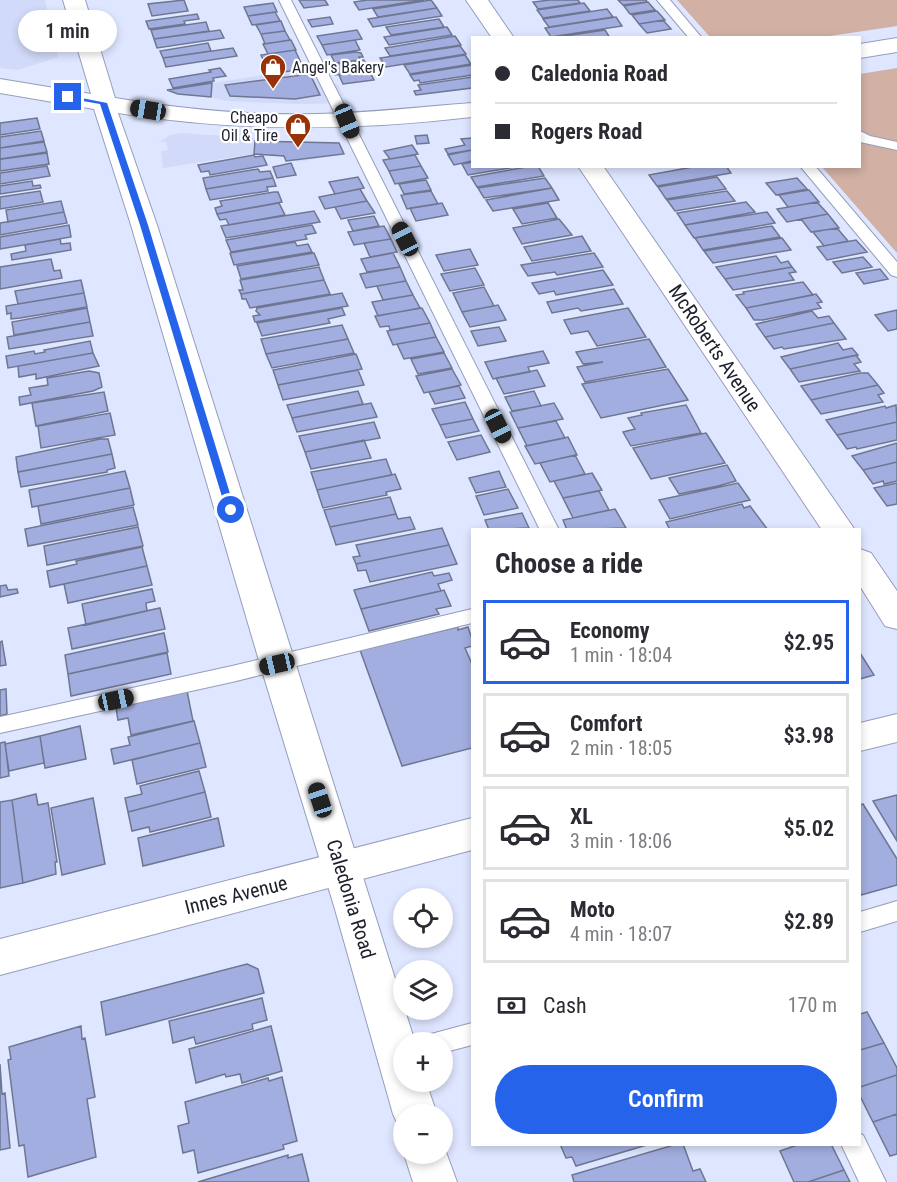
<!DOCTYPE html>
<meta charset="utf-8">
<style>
:root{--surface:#fff;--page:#f2f2f3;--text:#2b2b33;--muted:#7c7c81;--line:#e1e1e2;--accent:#2563eb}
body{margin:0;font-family:"Roboto Condensed",sans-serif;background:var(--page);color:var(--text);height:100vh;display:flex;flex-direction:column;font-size:22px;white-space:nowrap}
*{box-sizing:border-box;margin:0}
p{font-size:20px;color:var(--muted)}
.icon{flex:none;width:33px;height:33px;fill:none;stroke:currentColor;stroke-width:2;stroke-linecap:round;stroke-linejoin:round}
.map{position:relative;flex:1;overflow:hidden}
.sheet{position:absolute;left:471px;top:528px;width:390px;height:618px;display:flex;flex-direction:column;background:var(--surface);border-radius:0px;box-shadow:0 3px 9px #0003}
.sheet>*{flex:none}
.top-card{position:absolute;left:471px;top:36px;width:390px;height:132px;border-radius:0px;box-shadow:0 3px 9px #0003;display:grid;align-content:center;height:132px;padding:0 24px;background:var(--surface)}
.tools{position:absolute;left:393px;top:888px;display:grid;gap:12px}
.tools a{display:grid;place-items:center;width:60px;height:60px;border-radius:50%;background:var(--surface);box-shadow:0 3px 9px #0003;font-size:30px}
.end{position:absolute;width:27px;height:27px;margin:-14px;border:8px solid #2563eb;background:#fff;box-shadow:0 0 0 3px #fff}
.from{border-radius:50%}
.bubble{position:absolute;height:42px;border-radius:21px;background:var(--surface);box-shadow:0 3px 9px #0003;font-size:20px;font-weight:600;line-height:42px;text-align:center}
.car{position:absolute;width:18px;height:36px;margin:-18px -9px;border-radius:8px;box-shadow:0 0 4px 2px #0007;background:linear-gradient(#222 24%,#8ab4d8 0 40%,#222 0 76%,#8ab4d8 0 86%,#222 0)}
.top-card b{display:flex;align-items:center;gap:21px;height:57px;font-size:22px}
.top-card b+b{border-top:2px solid var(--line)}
.top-card i{width:15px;height:15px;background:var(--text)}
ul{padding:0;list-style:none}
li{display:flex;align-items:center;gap:18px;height:84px;margin:0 12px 9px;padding:0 12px;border:3px solid var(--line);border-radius:0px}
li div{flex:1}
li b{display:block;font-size:22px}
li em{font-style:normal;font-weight:600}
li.current{border-color:var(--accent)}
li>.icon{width:54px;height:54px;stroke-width:1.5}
h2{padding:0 24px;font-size:27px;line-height:72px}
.pay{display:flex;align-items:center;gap:15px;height:66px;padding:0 24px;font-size:22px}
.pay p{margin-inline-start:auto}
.button{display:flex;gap:12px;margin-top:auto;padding:12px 24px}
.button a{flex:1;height:69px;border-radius:36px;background:var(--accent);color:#fff;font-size:24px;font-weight:600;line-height:69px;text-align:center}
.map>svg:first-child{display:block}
.built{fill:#d2daf9}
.green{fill:#d2b0a4}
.building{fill:#a2aedf;stroke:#6f7691;stroke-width:1.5}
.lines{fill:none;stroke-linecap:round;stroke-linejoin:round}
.lane-casing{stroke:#969dba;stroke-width:2}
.street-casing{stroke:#969dba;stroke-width:2}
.secondary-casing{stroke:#969dba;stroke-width:2}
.lane{fill:#fff;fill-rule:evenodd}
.street{fill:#fff;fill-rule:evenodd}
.secondary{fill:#fff;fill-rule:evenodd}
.route{fill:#2563eb}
.labels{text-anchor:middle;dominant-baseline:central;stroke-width:4.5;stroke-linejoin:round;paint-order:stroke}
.far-poi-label{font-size:16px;fill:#1d202b;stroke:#fff;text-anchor:start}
.street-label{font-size:20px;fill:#1d202b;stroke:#fff}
</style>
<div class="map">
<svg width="897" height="1182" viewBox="0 0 897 1182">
<rect width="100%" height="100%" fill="#dfe6ff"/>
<path class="built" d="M0,0H45L58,57L18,70L0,68Z
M304,69L338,85L348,103L298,104L226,101L211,97L212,83Z
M181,133L254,138L256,141L339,143L344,154L297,162L296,160L286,161L283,156L254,154L163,168L161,151L168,150L166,142H159L170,135Z"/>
<path class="green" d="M677,0H897V26L823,37H710Z
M897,68V253L822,167L860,166V74Z"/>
<path class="building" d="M184,0L188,11L152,16L148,4Z
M299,0H325L328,5L304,8Z
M367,0H424L359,10L354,2Z
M431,0L437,8L378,17L373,9Z
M550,0H578L580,3L538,9L533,2Z
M618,0H646L647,2L623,5Z
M648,2L655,10L630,14L624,6Z
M273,3L277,12L248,16L244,7Z
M584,3L590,11L543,18L537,10Z
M437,8L442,16L373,27L368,19Z
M607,9L613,17L549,27L543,19Z
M657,11L665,20L639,24L632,15Z
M275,12L280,21L252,25L248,16Z
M197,14L199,19L184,21L185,24L149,29L146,21Z
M330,17L333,24L312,27L308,20Z
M616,17L622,26L551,37L545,28Z
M439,19L444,27L391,35L386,27Z
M663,20L671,29L647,33L639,24Z
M281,21L285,31L261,34L256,25Z
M206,22L209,31L154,39L151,30Z
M447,27L452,35L389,45L384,37Z
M220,30L224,38L157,48L154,39Z
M357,30L362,39L322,45L317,36Z
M605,30L610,38L558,37Z
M285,31L290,40L265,44L261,34Z
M455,36L461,45L390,56L385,48Z
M291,40L296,50L268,54L263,44Z
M355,40L360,50L327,55L322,45Z
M208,43L211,51L163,58L160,51Z
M460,46L466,54L386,67L380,58Z
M233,48L237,56L166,67L163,58Z
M295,50L304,69L270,74L261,55Z
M356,52L361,53L363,57H359L360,60L335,63L331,55Z
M465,55L471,64L410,74L404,65Z
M364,60L369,70L335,75L330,65Z
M472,65V75L420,83L419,80L414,81L410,75Z
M220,68L226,76L213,78L214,81L173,88L169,79L211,72L209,70Z
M369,70L374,80L343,84L339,75Z
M310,74L320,95L295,99L230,96L225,85Z
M472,77V88L416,95L414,91L421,90L418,85Z
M212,83L211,97L178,94L167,90Z
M37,118L40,129L0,135V123Z
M41,131L44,141L0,148V137Z
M427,135L429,143L417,144L415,136Z
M472,138V150L448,154L445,149L465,145L461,139Z
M255,141L339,143L344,154L286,161L284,156L254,154Z
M44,142L47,152L0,159V148Z
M412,145L418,154L390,159L384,151Z
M472,150V161L454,165L448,155Z
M47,153L49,164L0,171V160L2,159Z
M254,155L255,157L263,156L267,165L210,175L209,171L201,172L198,165Z
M415,155L421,166L389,171L383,160Z
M472,162V166H522L468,175L462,164Z
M291,163L296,175L277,178L273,167Z
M47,166L50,176L0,184V173Z
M421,166L428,178L395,184L389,171Z
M532,166H538L544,176L477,187L471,177Z
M698,166H726L731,173L657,186L649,175Z
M258,169L260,172L270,171L273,178L206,189L203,178Z
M358,177L364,188L335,194L329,182Z
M717,177L726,189L666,199L658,187Z
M273,178L276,186L267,187L268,191L210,200L206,189Z
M545,178L552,188L484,198L478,188Z
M797,178L807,189L776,195L766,183Z
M426,180L431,190L404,194L399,184Z
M32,181L33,186L40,185L41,188L0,194V186Z
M552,188L559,200L493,211L486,200Z
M360,189L367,201L325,209L319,197Z
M809,190L819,202L788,207L779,195Z
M40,191L43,202L0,209V197Z
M431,191L438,204L407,209L401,195Z
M727,191L735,201L675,211L667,200Z
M274,192H278L282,202L217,214L215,208L222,206L220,201Z
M61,201L64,212L8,222L6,210Z
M367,201L375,213L341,219L335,207Z
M746,202L755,212L685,225L677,213Z
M817,202L828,214L787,222L777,209Z
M279,203L285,215L229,225L226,219L220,220L217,214Z
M442,203L448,215L416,221L410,208Z
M548,203L557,218L522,224L513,209Z
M314,211L320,222L226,238L221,226Z
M64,212L67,223L0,235V223Z
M767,212L775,223L694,238L685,225Z
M828,214L839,228L811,232L801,219Z
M374,216L379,226L353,231L348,220Z
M559,219L572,235L522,244L513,228Z
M69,225L71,237L0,249V237Z
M312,225L316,233L305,235L307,239L231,252L226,240Z
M384,226L391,239L354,245L348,232Z
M772,226L780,237L703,250L695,238Z
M837,228L848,241L824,246L813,232Z
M582,236L591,251L532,261L524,247Z
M782,238L791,250L713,263L704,251Z
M60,239L61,244L70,243L71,250L12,260L11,254L26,251L25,245Z
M391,239L397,252L370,257L364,243Z
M856,240L867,252L827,260L817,247Z
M295,242L297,246L308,244L312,252L234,265L230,253Z
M470,249L478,265L444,271L436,255Z
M314,253L319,265L241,279L237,266Z
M393,253L400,267L367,272L361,259Z
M594,253L603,267L557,275L555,272L528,276L521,265Z
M776,256L781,263L788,261L792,267L725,279L716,267Z
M863,257L872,267L842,273L833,262Z
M51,259L54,271L60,270L62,278L0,289V267Z
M319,267L324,280L241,294L239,290H243L240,280Z
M400,267L406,281L366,288L360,274Z
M792,267L796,272L789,273L794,280L733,290L725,279Z
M475,268L484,285L450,291L441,274Z
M880,269L888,279L864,284L856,273Z
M603,270L613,285L556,295L554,291L539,294L532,283Z
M81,280L84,293L18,304L15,291Z
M324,280L330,294L250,308L246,299H242L241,294Z
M406,281L413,295L383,300L377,286Z
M803,282L813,295L746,308L736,295L744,294L743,292Z
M484,287L494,306L462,312L453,293Z
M614,289L623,304L581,311L578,308L552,313L547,302Z
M84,293L87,307L20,318L11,319V313L7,314L6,306Z
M342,293L348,306L255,322L253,316L260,315L256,311L257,308Z
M816,294L822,302L817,303L821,308L763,320H754L746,308Z
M413,295L420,308L378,316L372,302Z
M498,305L506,320L470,327L462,312Z
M87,308L90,322L14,335L12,322Z
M342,308L345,315L328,319L330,323L262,336L257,323Z
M422,308L430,323L390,330L389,326L380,327L375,316Z
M628,308L646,337L597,346L588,331L571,334L564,320Z
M897,310V329L888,331L875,315Z
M812,311L818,318L829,316L834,323L765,337L756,324Z
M90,322L93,336L9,349L7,337Z
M430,323L436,337L393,345L387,331Z
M834,323L846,339L784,349L782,347L774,349L765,337Z
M342,325L348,339L266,354L261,339Z
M499,327L506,341L478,346L471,331Z
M436,337L444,352L404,359L397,344Z
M348,339L354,353L272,368L266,354Z
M649,339L666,367L585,382L577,367L603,362L583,364L576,352Z
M90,341L93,353L8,368L6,356L34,351L35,354L45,352L44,350Z
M838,343L843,350L852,348L858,355L790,369L781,357Z
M543,351L549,363L528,367L530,372L493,379L485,362Z
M93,353L99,366L36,379V374L19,377L18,366Z
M444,353L452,368L418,374L411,359Z
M356,354L362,369L278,385L273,370Z
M856,355L861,362L854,364L860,371L799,382L790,369Z
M452,369L461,385L424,393L416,376Z
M668,369L688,400L601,418L582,384Z
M358,370L364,385L283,400L278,385Z
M537,370L545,386L504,394L496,378Z
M89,371L99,373L102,387L93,391L20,405L19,397L31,395L29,388L48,385L47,378Z
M860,373H868L878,385L811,400L801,386Z
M878,385L884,393L878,395L883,402L821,414L811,400Z
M459,386L465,398L435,404L429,392Z
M358,391L363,404L292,418L287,405Z
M534,391L541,406L512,411L505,397Z
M104,392L108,411L36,426L32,403Z
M465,402L473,419L440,425L432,409Z
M371,403L377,417L297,432L292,418Z
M554,403L563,419L518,428L510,412Z
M686,405L701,433L631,446L623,432L635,429L628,418L642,415L641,413Z
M896,405L897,422L837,435L826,420L885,406L886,408Z
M110,413L115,435L41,448L38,426Z
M473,419L479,431L446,438L440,425Z
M556,421L565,438L527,446L518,428Z
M374,422L380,438L305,452L299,436Z
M897,422V440L857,449L856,447L847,449L837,435Z
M706,433L725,463L651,479L633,448Z
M481,435L490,452L457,460L448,442Z
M568,437L577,455L535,464L525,446Z
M100,439H108L112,454L18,472L16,457Z
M364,440L371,458L311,469L305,452Z
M897,443V462L863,470L852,456Z
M112,454L115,468L107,470V472L21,487L18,472Z
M575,455L585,474L550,482L540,463Z
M386,459L392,475L317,490L311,472Z
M897,462V481L884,484L883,481L873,484L863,470Z
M727,465L736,481L718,486L679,494L669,478Z
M125,471L130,488L32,507L29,490Z
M499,471L506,487L476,493L469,478Z
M592,473L602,490L563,498L554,481Z
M395,474L401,489L386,492L387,495L323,508L317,490Z
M738,483L750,500L670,519L659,500Z
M897,483V504L887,506L874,488Z
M130,488L134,505L41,524L38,506Z
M508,489L518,508L484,515L476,496Z
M599,491L609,510L573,518L563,498Z
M390,497L396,514L330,527L324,510Z
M742,504L744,508L750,506L768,530H670L666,522Z
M133,507L138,525L28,546L25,529Z
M615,509L626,528L567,530L563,520Z
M522,513L529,528L489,530L485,520Z
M396,514L398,519L410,517L415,529L336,545L330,527Z
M138,527L143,546L47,565L44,546Z
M442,528L449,545L356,564L353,557L360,556L356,545Z
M449,545L457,564L370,582L366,570L358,571L356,564Z
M142,547L147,566L50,587L47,571L77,564L76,561Z
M147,566L152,585L68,603L64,584Z
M432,572L434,576L449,573L452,580L438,584L441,591L361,609L354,590Z
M6,585L8,590L17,589L18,593L0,597V586Z
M152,589L155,601L146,603L147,611L86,625L82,604Z
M444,590L451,606L436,609L439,614L369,631L361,609Z
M160,608L165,629L72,649L68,628Z
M458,627V630L468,627L472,639V646L465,648L472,664V748L402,766L360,650Z
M164,633L168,652L68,674L65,655Z
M2,641L6,665L0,666V642Z
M167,653L171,674L71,696L68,674Z
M860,653L874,675L860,679Z
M6,689L7,714L0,716V690Z
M187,691L193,721L131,735L128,718L118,720L116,708Z
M194,721L200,743L114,764L111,749L130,745L128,737Z
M80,726L86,759L45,768L40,736Z
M40,736L44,763L9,771L5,744Z
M5,742L9,776L0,778V743Z
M200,743L206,767L137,784L132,760Z
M199,771L205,792L128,812L125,798L142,794L140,786Z
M205,792L211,817L150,832L149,827L132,831L128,812Z
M36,794L38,805L48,803L57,862H55L56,874L23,883L12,800Z
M897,795V841L873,801Z
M93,798L105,864L62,875L51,808Z
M12,800L23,883L0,888V802Z
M863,804L897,859V885L861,895L860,891V805Z
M218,818L224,846L143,866L138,838Z
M247,964L258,969L264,993L106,1035L101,1002Z
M262,998L267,1020L252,1024L253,1029L196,1044L194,1037L173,1043L169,1021Z
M867,1012L884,1043L860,1050V1014Z
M81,1026L82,1039L85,1038L95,1097L87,1099L96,1157L28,1177L24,1145L19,1146L8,1060L11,1059L9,1047Z
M271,1026L282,1071L242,1083L240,1074L226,1077L225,1074L196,1083L189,1049Z
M884,1043L897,1068V1075L860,1087V1050Z
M0,1064L2,1094L5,1093L10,1148L0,1150Z
M897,1075V1114L873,1122L860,1096V1087Z
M282,1077L297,1141L283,1145L284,1149L198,1173L194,1150L183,1153L178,1126L189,1123L185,1102L268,1078L269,1081Z
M897,1114V1154L890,1156L873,1122Z
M560,1144H650L576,1166L572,1157L566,1158Z
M677,1144H683L693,1171L700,1169L706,1182H574L572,1175Z
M800,1144H831L844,1170L808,1182H794L780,1151Z
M302,1154L309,1182H198L288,1155V1158Z
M844,1170L850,1182H808Z"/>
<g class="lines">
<g class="lane-casing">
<path id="lane" d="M279,0H291L559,530H540Z
M657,0H670L702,38H689Z
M860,131L870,136L897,142V150L860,142Z
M800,166H815L897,262V277L891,275Z
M472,609V623L232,682L0,733V717L232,666Z
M897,901V921L860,932V912Z
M472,1023V1045L442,1053V1042H428L431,1034Z
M860,1134L863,1135L886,1182H859L841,1144H860Z"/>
</g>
<g class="street-casing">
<path id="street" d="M466,0H488L514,38H492Z
M578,166H603L855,530H822Z
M860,549L871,553L897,591V629L885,626L860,586Z
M897,714V742L860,751V723Z
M472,818V850L0,975V939Z"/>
</g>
<g class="secondary-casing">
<path id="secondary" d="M63,0H85L115,98C182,109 249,116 317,114C369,113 420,107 472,103V117C353,131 237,132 118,113L157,225L415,1042H404V1082H426L437,1114H404V1130L400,1129L393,1114L334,906L260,664L131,225L94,109L0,93V79L91,94Z
M897,38V52L860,58V44Z
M442,1141L457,1182H413L404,1154H442Z"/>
</g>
<use href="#lane" class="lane"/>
<use href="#street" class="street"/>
<use href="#secondary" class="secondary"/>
</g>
<path class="route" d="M66,95L107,103L148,225L235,510L234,512L231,513L226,510L140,225L100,104L66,98Z"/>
<defs>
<g id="shop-pin" transform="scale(1.35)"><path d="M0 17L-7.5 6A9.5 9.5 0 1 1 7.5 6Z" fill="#983208" stroke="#fff"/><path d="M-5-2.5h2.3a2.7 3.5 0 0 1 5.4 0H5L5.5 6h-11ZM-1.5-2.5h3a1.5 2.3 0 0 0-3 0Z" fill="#fff"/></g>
</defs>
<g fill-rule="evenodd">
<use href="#shop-pin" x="273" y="67"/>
<use href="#shop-pin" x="298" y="126"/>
</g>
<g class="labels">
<g class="far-poi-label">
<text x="292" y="67">Angel's Bakery</text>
<text x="278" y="117" text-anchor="end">Cheapo<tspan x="278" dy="18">Oil &amp; Tire</tspan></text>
</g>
<g class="street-label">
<text transform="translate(715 348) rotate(56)">McRoberts Avenue</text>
<text transform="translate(236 895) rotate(-14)">Innes Avenue</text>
<text transform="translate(351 899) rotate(73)">Caledonia Road</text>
</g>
</g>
</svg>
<div class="tools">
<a><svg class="icon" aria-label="locate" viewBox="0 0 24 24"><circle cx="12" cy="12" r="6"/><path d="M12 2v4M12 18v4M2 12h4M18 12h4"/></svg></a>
<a><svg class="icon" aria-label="layers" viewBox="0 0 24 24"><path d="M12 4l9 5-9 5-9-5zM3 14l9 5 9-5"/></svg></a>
<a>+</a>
<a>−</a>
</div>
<i class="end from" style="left:231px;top:510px"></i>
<i class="end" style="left:68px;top:97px"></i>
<div class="bubble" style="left:18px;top:10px;width:99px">1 min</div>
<i class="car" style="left:148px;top:110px;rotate:279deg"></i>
<i class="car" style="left:347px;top:121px;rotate:158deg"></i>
<i class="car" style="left:405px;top:239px;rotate:333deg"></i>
<i class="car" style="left:498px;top:426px;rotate:153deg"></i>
<i class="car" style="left:277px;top:664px;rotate:257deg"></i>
<i class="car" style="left:116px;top:700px;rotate:78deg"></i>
<i class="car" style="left:320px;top:800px;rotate:342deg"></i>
<div class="top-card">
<b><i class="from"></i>Caledonia Road</b>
<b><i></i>Rogers Road</b>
</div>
<section class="sheet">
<h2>Choose a ride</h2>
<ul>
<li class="current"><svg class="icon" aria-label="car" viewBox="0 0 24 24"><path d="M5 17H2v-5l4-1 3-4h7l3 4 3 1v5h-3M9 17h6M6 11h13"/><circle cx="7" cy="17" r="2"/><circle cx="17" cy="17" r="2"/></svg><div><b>Economy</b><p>1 min · 18:04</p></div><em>$2.95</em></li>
<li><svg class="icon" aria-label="car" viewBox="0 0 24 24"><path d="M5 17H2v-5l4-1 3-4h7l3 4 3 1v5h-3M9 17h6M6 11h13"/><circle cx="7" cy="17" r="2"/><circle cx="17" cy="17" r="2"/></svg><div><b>Comfort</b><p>2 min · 18:05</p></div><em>$3.98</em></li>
<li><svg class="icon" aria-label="car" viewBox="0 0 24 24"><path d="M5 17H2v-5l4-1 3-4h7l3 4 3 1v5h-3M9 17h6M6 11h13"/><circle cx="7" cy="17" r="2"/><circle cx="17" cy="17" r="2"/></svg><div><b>XL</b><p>3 min · 18:06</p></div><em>$5.02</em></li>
<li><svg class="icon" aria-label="car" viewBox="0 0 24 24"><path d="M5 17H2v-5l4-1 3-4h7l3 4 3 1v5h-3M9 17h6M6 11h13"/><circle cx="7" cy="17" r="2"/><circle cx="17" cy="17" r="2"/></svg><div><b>Moto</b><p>4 min · 18:07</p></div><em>$2.89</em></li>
</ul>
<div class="pay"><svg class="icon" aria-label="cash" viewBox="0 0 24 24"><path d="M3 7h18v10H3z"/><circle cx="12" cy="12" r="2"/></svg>Cash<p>170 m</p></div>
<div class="button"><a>Confirm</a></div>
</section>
</div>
